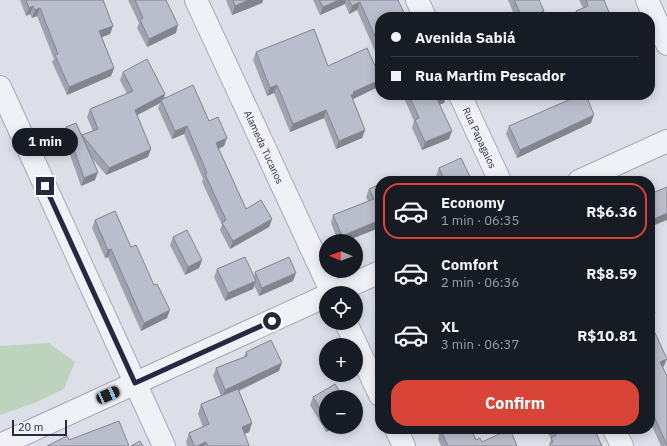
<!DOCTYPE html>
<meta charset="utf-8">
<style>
:root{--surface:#171b24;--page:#242831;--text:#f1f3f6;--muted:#9ea1a6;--line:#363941;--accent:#d84438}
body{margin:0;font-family:"IBM Plex Sans",sans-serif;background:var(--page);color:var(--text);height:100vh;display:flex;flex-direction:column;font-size:15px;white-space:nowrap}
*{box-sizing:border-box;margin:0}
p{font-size:13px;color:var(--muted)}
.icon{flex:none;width:22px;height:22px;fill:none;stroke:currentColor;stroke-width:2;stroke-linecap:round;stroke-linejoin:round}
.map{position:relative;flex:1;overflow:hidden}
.details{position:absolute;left:375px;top:176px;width:280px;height:258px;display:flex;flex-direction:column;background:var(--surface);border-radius:16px;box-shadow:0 2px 10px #0003}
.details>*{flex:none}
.top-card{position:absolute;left:375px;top:12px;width:280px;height:88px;border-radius:16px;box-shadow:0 2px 10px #0003;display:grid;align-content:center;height:88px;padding:0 16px;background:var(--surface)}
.needle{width:26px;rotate:271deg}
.fabs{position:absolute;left:319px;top:234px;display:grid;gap:8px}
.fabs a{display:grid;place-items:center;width:44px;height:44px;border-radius:50%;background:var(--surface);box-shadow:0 2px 10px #0003;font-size:20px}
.scale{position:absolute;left:12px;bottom:10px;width:55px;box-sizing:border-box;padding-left:4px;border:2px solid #262940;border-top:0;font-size:11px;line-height:14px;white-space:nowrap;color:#262940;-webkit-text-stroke:3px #edeff6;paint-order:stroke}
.end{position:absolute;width:18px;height:18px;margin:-9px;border:5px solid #262940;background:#fff;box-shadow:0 0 0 2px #fff}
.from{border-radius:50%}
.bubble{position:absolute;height:28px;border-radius:14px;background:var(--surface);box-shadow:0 2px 10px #0003;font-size:13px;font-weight:800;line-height:28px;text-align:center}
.car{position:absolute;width:12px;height:24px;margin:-12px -6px;border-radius:5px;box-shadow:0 0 3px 1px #0007;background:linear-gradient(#222 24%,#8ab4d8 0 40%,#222 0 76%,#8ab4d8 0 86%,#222 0)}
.top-card b{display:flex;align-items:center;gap:14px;height:38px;font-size:15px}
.top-card b+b{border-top:1px solid var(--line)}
.top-card i{width:10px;height:10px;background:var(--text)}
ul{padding:7px 0 0;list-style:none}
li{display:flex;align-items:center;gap:12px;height:56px;margin:0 8px 6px;padding:0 8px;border:2px solid transparent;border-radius:16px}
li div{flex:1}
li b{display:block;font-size:15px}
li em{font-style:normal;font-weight:800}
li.active{border-color:var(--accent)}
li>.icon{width:36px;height:36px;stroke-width:1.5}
.button{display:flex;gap:8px;margin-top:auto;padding:8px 16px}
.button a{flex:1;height:46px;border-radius:16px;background:var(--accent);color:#fff;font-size:16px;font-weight:800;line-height:46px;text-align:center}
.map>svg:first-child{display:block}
.green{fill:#bed3be}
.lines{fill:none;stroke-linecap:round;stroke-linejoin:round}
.minor-casing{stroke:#a6a8b6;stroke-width:24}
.minor{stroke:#f0f1f6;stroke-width:22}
.wall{fill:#a0a3af}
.shaded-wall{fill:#82848e}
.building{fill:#babdcb;stroke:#82848e}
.route{stroke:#262940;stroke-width:5}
.labels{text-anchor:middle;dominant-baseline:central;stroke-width:3;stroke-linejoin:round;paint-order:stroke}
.street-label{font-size:10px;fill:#262940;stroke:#edeff6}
</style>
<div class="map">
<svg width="667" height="446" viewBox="0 0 667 446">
<rect width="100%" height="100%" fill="#dddfe8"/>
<path class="green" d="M49,343L75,362L64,389L37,402L0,415V346Z"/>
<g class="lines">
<g class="minor-casing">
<g id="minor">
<path id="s1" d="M196,0L332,293"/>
<path d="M417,0L425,17"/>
<path d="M647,0L667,44"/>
<path d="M0,87L164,446"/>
<path id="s2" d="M460,95L500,181"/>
<path d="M579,181L667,141"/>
<path d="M333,293L380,272"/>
<path d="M346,323L380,395"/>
<path d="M396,429L404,446"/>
<path d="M614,429L622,446"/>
<path d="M0,445L326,296"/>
</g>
</g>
<use href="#minor" class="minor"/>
</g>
<path class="wall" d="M20,0H103L113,26L110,34L102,37L114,68L111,76L67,95L52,62L54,59L37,16L32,18L30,14L26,16Z
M128,0H166L176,33L147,47L137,28L139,23Z
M226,0H263L262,3L232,15Z
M313,0H398L380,48L375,51L357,10L349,14L345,4L320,15Z
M508,0H539L542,17H515Z
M579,0H604L611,17H574L576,11L583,8Z
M256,52L380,77V83L378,87L353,99L365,130L362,138L336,149L324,118L290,132L274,93L267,96L253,60Z
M123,72L165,94L164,99L209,121L224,146L219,149L246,209L272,219L269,227L230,249L220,230L222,225L202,182L203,179L184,134L172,139L158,108L160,103L137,115L148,157L106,175L92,158L95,180L81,186L63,135L66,127L82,136L93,131L87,117L90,109L127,94L120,80Z
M403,95H447L444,103L440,104L449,139L422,150L412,128L414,121L403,96Z
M591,123L517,158L506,134L509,126Z
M439,168L472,181H439L436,176Z
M380,184V230L379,228L346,241H338L331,223L333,215L368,201L366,197L369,189Z
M95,220L131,247L167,318L141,331L108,257L105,258L92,228Z
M173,237L202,260L199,268L185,275L170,245Z
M217,269L254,276L255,272L293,281L259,296L254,285L253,289L225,301L214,277Z
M650,322L664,366L663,367L667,376V446H661L650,422Z
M246,352L279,371L239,391L252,423L249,432L244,434L249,446H187L186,442L189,433L203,427L198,414L201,404L221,396L213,376L216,368L244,357Z
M313,397H326V427H335L326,432L310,405Z
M437,429H471L476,440L482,442L517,446H441L438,439L439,435Z
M546,429H594L602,446H549L551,439Z"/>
<path class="shaded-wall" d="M249,0H263L262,3L232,15L235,6Z
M339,0H346L345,4L320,15L323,7Z
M360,2L357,10L349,14L352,6Z
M33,6L30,14L26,16L29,8Z
M40,8L37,16L32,18L35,10Z
M544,11L542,17H530Z
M178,25L176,33L147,47L149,39Z
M113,26L110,34L97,39L99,31Z
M380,42V48L375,51L378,43Z
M114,68L111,76L67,95L69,87Z
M380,80V83L378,87L353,99L351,95L353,92Z
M277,85L274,93L267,96L270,88Z
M165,94L163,101L161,100L160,103L132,118L135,110Z
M446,95H447L444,103L434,107L437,99Z
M326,110L324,118L290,132L293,124Z
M594,115L591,123L517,158L520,150Z
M187,126L184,134L172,139L175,131Z
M365,130L362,138L336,149L339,141Z
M452,131L449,139L422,150L425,142Z
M227,138L224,146L213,151L216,143Z
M151,149L148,157L106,175L109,168Z
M98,172L95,180L81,186L84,178Z
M667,213V220L650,227V221Z
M272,219L269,227L230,249L233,241Z
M380,220V225L379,228L346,241H340L342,236Z
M111,249L108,257L105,258L108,250Z
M202,260L199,268L185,275L188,267Z
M296,273L293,281L259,296L262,288Z
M256,281L253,289L225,301L228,293Z
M170,310L167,318L141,331L144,323Z
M655,313L652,320L650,321V315Z
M667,359L664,366L657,369L660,362Z
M282,363L279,371L222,398L225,390Z
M252,423L249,432L238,437L242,427Z
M328,427H335L326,432Z
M206,442L205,446H197Z"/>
<path class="building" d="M26,0H103L113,26L99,31L114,68L69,87L55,55L58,54L40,8L35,10L33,6L29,8Z
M135,0H166L178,25L149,39L140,20L143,18Z
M233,0H249L235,6Z
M319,0H339L323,7Z
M349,0H398L406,17H380V42L378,43L360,2L352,6Z
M514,0H539L544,11L530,17H522Z
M586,0H604L611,17H579L576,11L588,6Z
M314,29L328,66L367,48L380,77V80L353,92L354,94L351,95L365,130L339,141L326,110L293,124L277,85L270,88L256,52Z
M147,59L165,94L135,110L151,149L109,168L82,135L98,129L90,109L133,91L123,72Z
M193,85L209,121L218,117L227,138L216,143L246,209L261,200L272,219L233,241L222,223L226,220L205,174L207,173L187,126L175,131L161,100Z
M409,95H446L437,99L452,131L425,142L415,120L419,118Z
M580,95H586L594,115L520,150L509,126Z
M76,123L98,172L84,178L66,127Z
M461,158L472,181H445L439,168Z
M393,179L394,181H388Z
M380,184V220L342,236L333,215L374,199L369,189Z
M667,187V213L650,221V194Z
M115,211L131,247L136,245L154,285L157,284L170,310L144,323L111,249L108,250L95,220Z
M187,230L202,260L188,267L173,237Z
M245,257L256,281L228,293L217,269Z
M289,257L296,273L262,288L255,272Z
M650,302L655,313L650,315Z
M650,322L667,359L660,362L667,376V445L652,412L654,411L650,402Z
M271,340L282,363L225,390L216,368L247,356L246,352Z
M335,384L343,397H326V419L313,397Z
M238,389L252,423L242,427L249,446H208L206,442L197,446H194L189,433L209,424L201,404Z
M119,421L129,446H47L67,436L69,440Z
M443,429H471L476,440L480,438L482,442L510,429L517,446H448L441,431L443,430Z
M553,429H594L602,446H551L550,443L553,442L551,438L556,435Z
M140,441L143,446H131Z"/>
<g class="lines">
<path class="route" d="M45,186L135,383L272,321"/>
</g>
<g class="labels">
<g class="street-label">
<text stroke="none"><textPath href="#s2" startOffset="47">Rua Papagaios</textPath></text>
<text stroke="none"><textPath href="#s1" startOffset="162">Alameda Tucanos</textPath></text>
</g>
</g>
</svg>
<div class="fabs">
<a><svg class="needle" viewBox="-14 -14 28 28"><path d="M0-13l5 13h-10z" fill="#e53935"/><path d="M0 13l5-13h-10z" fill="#9ea1a6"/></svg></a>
<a><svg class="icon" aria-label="locate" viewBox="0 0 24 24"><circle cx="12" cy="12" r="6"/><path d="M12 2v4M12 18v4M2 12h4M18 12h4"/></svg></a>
<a>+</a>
<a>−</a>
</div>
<div class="scale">20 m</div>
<i class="end from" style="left:272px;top:321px"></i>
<i class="end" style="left:45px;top:186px"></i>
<div class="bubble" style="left:12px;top:128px;width:66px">1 min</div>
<i class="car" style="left:108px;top:395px;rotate:66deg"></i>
<div class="top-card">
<b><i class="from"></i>Avenida Sabiá</b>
<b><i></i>Rua Martim Pescador</b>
</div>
<section class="details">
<ul>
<li class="active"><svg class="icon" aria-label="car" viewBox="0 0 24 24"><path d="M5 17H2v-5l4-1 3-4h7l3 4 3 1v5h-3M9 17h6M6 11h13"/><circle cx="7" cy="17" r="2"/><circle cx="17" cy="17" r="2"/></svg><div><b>Economy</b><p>1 min · 06:35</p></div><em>R$6.36</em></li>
<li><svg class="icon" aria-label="car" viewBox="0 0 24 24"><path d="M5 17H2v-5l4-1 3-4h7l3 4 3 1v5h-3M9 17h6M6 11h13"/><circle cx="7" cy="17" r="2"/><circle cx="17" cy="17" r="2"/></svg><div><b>Comfort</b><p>2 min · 06:36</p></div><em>R$8.59</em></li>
<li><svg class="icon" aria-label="car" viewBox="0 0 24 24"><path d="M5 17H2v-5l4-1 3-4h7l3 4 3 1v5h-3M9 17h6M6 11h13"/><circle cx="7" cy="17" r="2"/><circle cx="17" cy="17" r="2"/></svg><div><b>XL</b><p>3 min · 06:37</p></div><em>R$10.81</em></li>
</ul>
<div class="button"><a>Confirm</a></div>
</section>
</div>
